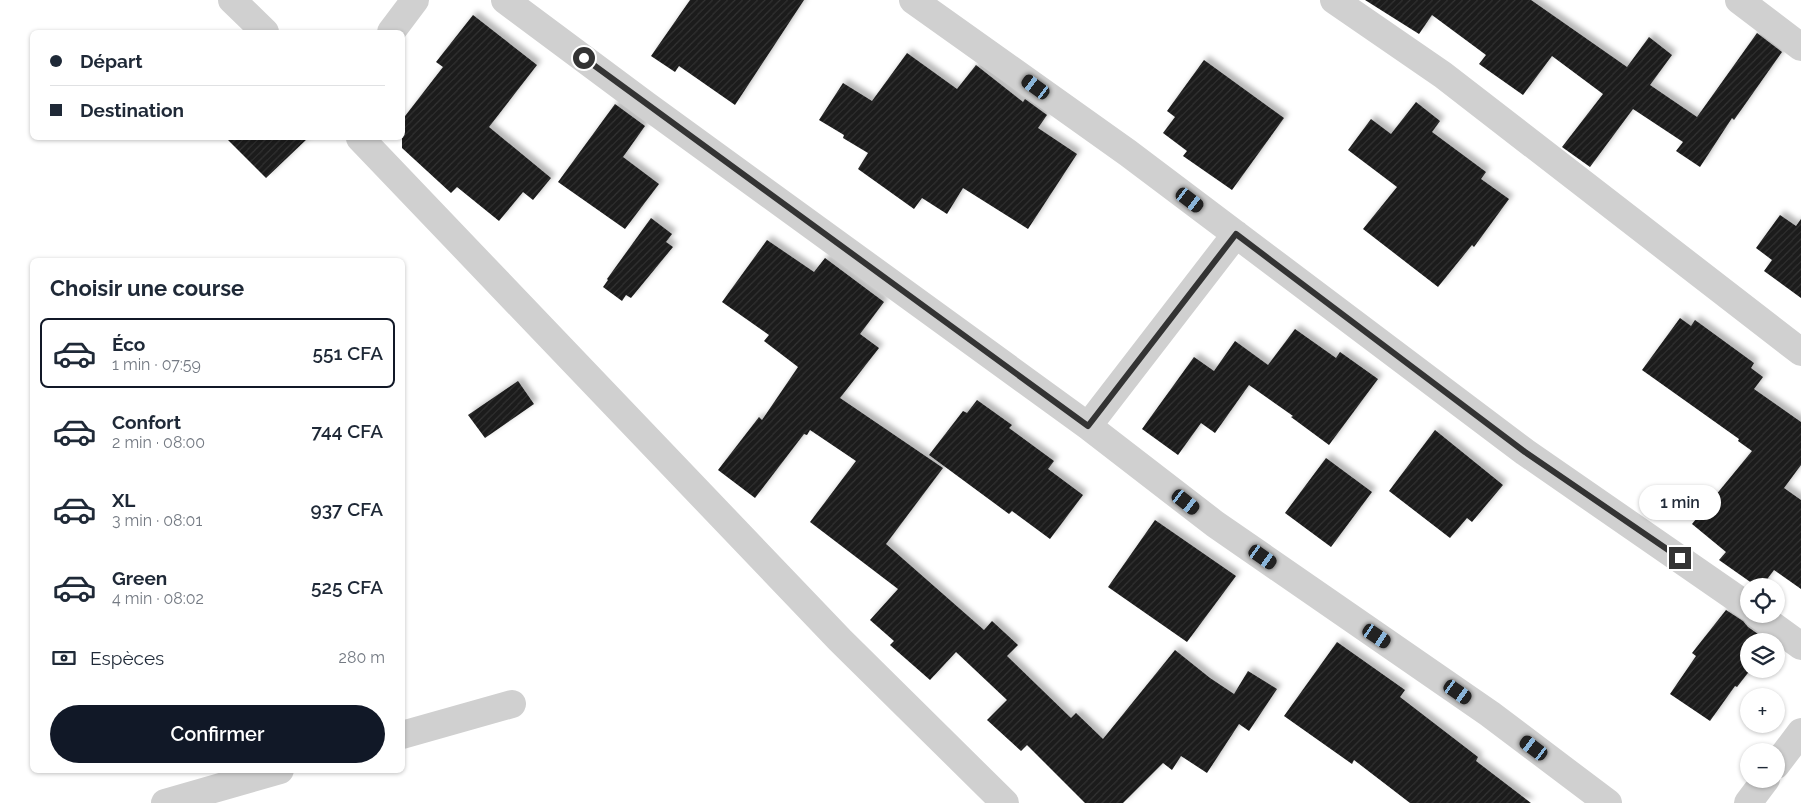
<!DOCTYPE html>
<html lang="fr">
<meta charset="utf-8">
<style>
:root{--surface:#fff;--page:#f2f2f3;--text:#1f2937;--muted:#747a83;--line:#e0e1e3;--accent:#111827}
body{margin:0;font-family:Raleway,sans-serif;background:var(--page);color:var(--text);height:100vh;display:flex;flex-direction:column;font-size:19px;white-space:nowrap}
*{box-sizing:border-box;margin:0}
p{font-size:16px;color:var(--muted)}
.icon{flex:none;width:28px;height:28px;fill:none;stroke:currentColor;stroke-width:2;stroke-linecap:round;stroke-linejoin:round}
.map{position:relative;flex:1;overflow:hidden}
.drawer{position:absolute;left:30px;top:258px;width:375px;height:515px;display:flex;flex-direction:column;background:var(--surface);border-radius:8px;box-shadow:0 1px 4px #0004}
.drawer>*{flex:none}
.top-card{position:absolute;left:30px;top:30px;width:375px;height:110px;border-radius:8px;box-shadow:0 1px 4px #0004;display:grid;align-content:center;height:110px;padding:0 20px;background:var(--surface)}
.fabs{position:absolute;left:1740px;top:578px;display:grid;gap:10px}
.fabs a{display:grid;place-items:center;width:45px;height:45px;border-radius:50%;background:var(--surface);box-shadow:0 1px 4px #0004;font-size:25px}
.end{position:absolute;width:22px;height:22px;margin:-11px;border:6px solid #333;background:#fff;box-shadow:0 0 0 2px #fff}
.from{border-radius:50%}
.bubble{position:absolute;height:35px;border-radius:18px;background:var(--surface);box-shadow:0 1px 4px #0004;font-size:16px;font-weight:600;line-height:35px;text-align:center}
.car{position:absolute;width:15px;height:30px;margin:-15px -8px;border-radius:6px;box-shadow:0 0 4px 1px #0007;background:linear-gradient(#222 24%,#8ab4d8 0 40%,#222 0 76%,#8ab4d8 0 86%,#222 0)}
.top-card b{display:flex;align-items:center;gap:18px;height:48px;font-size:19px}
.top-card b+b{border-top:1px solid var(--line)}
.top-card i{width:12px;height:12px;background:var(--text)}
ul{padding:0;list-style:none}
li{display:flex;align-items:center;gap:15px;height:70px;margin:0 10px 8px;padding:0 10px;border:2px solid transparent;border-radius:8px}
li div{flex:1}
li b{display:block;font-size:19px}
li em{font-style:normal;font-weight:600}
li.on{border-color:var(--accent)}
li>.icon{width:45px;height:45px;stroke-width:1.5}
h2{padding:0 20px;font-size:22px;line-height:60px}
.pay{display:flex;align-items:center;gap:12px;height:55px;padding:0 20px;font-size:19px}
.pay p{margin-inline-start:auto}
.action{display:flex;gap:10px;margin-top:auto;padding:10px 20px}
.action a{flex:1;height:58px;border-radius:30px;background:var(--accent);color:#fff;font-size:20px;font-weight:600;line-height:58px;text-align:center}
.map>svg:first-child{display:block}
.building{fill:url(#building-hatch);filter:url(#shadow)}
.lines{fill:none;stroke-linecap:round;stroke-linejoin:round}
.minor{stroke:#d0d0d0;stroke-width:28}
.route{stroke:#333;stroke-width:6}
</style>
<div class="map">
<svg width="1801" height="803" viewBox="0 0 1801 803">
<defs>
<pattern id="building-hatch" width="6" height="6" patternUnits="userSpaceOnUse" patternTransform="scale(1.25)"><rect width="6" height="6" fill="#1a1a1a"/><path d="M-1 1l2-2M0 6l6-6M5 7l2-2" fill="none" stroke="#333"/></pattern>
<filter id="shadow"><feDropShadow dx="4.5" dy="-4.5" stdDeviation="2.5" flood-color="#0004"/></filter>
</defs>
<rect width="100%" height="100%" fill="#fff"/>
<path class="building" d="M690,0H804L735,105L679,66L675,72L651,56Z
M1365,0H1531L1627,67L1649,37L1672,55L1650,85L1697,117L1757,33L1782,52L1734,120L1732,118L1700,167L1676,151L1683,142L1633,109L1590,167L1562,147L1603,94L1552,56L1523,95L1479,64L1486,55L1432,15L1419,34Z
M473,15L537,65L489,127L551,178L533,200L523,192L499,221L457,187L451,193L402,148V120L443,67L436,62Z
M907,53L957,89L976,65L1023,102L1025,99L1047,115L1038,128L1077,154L1028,229L963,188L947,214L922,198L914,209L858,169L868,153L843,138L844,135L819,120L843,83L872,101Z
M1204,60L1284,118L1232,190L1183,156L1187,151L1163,133L1175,117L1167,111Z
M1416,102L1440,121L1432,132L1486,172L1481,179L1509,199L1474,247L1472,245L1438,287L1363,229L1397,187L1348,150L1371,119L1391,134Z
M615,104L645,126L623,157L659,184L625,229L558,182Z
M226,138H308L266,178Z
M1780,215L1796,226L1801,219V298L1764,271L1772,260L1756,248Z
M651,218L672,234L666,242L673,247L631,298L626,295L622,301L603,287L608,280L607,279Z
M767,240L814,272L825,258L884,302L860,334L879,348L840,398L943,468L886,544L984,630L992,621L1018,645L1007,656L1071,718L1076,713L1103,739L1175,650L1210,678L1234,694L1248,671L1277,689L1249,731L1239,724L1207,773L1181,756L1172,770L1163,763L1123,803H1085L1027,745L1021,751L987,720L1007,700L956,652L930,680L890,645L894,641L870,620L898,589L810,522L856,461L810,430L807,435L804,434L755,498L718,470L759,417L762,420L798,367L764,341L769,335L722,302Z
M1680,318L1691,326L1695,320L1754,363L1751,368L1763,377L1754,389L1801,422V465L1784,488L1801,500V589L1774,570L1762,586H1756L1719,560L1726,552L1692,524L1752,451L1738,441L1739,439L1642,370Z
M1295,329L1336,358L1340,352L1378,379L1329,445L1291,417L1293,416L1249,385L1215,433L1201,423L1178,455L1142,429L1194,357L1214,371L1235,341L1268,365Z
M518,381L534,404L485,438L468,415Z
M977,400L1012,425L1009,428L1054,461L1048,469L1083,495L1050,539L1012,511L1009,514L929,455L963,411L967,413Z
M1435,430L1503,485L1472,522L1467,518L1450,538L1389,491Z
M1326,458L1372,492L1331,547L1285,513Z
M1155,520L1236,576L1187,642L1108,587Z
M1726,610L1743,621L1748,627L1768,641H1749V669H1751L1737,687L1735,686L1710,721L1670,694L1696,656L1692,653Z
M1337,642L1405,690L1400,697L1478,757L1476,761L1531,803H1410L1354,760L1352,764L1284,716Z"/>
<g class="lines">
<path class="minor" d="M232,0L265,32
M505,0L646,105L1088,426L1215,524L1490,714L1608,803
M913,0L1128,153L1525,452L1749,607
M1334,0L1443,75L1801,352
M1739,0L1801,47
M391,32L415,0
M360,138L840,640L1005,803
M1088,426L1236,234
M1757,614L1801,646
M402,735L512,704
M1776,765L1801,732
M165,803L280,770
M1748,803L1766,779"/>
</g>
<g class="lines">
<path class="route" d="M584,58L1088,426L1236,234L1525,452L1680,558"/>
</g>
</svg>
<div class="fabs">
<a><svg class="icon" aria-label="locate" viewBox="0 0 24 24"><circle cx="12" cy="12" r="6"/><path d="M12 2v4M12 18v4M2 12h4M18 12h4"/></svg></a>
<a><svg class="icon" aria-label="layers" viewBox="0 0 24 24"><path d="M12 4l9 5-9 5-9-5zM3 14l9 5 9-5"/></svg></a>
<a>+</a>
<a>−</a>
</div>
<i class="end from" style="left:584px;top:58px"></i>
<i class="end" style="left:1680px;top:558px"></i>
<div class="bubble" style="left:1639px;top:485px;width:82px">1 min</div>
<i class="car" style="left:1036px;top:87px;rotate:306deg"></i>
<i class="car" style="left:1190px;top:200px;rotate:127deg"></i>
<i class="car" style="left:1186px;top:502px;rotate:128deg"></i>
<i class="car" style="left:1263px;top:557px;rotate:125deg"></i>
<i class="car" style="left:1377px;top:636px;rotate:124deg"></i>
<i class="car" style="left:1458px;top:692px;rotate:125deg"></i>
<i class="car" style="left:1534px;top:748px;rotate:307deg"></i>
<div class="top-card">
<b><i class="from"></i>Départ</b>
<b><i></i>Destination</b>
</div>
<section class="drawer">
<h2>Choisir une course</h2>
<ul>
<li class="on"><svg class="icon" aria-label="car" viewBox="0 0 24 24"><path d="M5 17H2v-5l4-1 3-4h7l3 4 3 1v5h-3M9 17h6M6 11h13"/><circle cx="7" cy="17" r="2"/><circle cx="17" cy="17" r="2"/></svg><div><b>Éco</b><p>1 min · 07:59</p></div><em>551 CFA</em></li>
<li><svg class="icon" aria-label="car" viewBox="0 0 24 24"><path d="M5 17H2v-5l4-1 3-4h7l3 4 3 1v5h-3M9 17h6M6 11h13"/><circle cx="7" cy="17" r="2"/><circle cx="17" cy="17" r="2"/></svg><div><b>Confort</b><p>2 min · 08:00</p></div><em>744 CFA</em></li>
<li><svg class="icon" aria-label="car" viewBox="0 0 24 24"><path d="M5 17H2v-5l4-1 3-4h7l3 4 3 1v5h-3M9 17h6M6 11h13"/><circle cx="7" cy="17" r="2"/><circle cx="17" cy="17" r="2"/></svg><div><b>XL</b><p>3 min · 08:01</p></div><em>937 CFA</em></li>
<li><svg class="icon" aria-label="car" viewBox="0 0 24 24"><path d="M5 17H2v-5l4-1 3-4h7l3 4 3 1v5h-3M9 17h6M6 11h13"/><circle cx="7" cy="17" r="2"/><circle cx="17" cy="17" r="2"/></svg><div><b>Green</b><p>4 min · 08:02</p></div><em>525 CFA</em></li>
</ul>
<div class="pay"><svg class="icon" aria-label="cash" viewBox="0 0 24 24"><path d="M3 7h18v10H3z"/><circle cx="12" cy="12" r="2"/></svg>Espèces<p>280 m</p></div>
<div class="action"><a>Confirmer</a></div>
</section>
</div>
